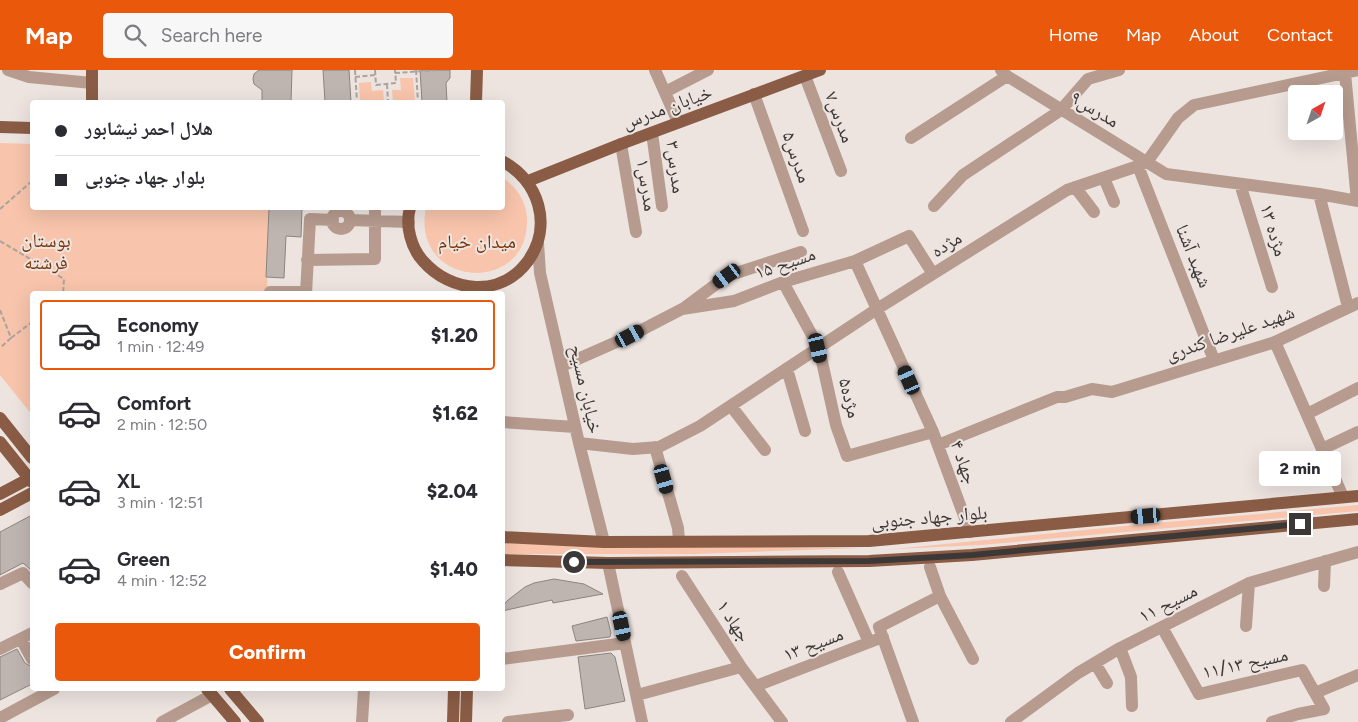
<!DOCTYPE html>
<meta charset="utf-8">
<style>
:root{--surface:#fff;--page:#f7f7f7;--text:#2b2b33;--muted:#7c7c81;--line:#e1e1e2;--accent:#ea580c}
body{margin:0;font-family:Figtree,"Noto Naskh Arabic",sans-serif;background:var(--page);color:var(--text);height:100vh;display:flex;flex-direction:column;font-size:19px;white-space:nowrap}
*{box-sizing:border-box;margin:0}
p{font-size:16px;color:var(--muted)}
.icon{flex:none;width:28px;height:28px;fill:none;stroke:currentColor;stroke-width:2;stroke-linecap:round;stroke-linejoin:round}
.map{position:relative;flex:1;overflow:hidden}
.panel{position:absolute;left:30px;top:221px;width:475px;height:400px;display:flex;flex-direction:column;background:var(--surface);border-radius:5px;box-shadow:0 5px 20px #0002}
.panel>*{flex:none}
.banner{position:absolute;left:30px;top:30px;width:475px;height:110px;border-radius:5px;box-shadow:0 5px 20px #0002;display:grid;align-content:center;height:110px;padding:0 25px;background:var(--surface)}
.needle{width:32px;rotate:40deg}
.tools{position:absolute;left:1288px;top:15px;display:grid;gap:10px}
.tools a{display:grid;place-items:center;width:55px;height:55px;border-radius:5px;background:var(--surface);box-shadow:0 5px 20px #0002;font-size:25px}
.end{position:absolute;width:22px;height:22px;margin:-11px;border:6px solid #3c3837;background:#fff;box-shadow:0 0 0 2px #fff}
.from{border-radius:50%}
.bubble{position:absolute;height:35px;border-radius:5px;background:var(--surface);box-shadow:0 5px 20px #0002;font-size:16px;font-weight:800;line-height:35px;text-align:center}
.car{position:absolute;width:15px;height:30px;margin:-15px -8px;border-radius:6px;box-shadow:0 0 4px 1px #0007;background:linear-gradient(#222 24%,#8ab4d8 0 40%,#222 0 76%,#8ab4d8 0 86%,#222 0)}
.banner b{display:flex;align-items:center;gap:18px;height:48px;font-size:19px}
.banner b+b{border-top:1px solid var(--line)}
.banner i{width:12px;height:12px;background:var(--text)}
ul{padding:9px 0 0;list-style:none}
li{display:flex;align-items:center;gap:15px;height:70px;margin:0 10px 8px;padding:0 15px;border:2px solid transparent;border-radius:5px}
li div{flex:1}
li b{display:block;font-size:19px}
li em{font-style:normal;font-weight:800}
li.on{border-color:var(--accent)}
li>.icon{width:45px;height:45px;stroke-width:1.5}
.primary-button{display:flex;gap:10px;margin-top:auto;padding:10px 25px}
.primary-button a{flex:1;height:58px;border-radius:5px;background:var(--accent);color:#fff;font-size:20px;font-weight:800;line-height:58px;text-align:center}
header{display:flex;align-items:center;gap:30px;box-sizing:border-box;height:70px;padding:0 25px;background:var(--accent);color:#fff}
header strong{font-size:24px}
nav{display:flex;gap:28px;margin-inline-start:auto;font-size:18px}
.search{width:350px;height:45px;background:var(--page);display:flex;align-items:center;gap:12px;box-sizing:border-box;padding:0 18px;border-radius:5px;color:var(--muted);font-size:19px}
.map>svg:first-child{display:block}
.green{fill:#f8c4ab}
.building{fill:#beb5b1;stroke:#8c8480}
.lines{fill:none;stroke-linecap:round;stroke-linejoin:round}
.path{stroke:#aaa3a0;stroke-width:2;stroke-dasharray:5 2.5;stroke-linecap:butt}
.minor{stroke:#b69b8e;stroke-width:12}
.major{stroke:#8a5c45;stroke-width:12}
.route{stroke:#3c3837;stroke-width:6}
.labels{text-anchor:middle;dominant-baseline:central;stroke-width:4;stroke-linejoin:round;paint-order:stroke}
.street-label{font-size:19px;fill:#3c3837;stroke:#ede4e0}
.park-label{font-size:19px;fill:#7a3305;stroke:#ede4e0}
</style>
<header>
<strong>Map</strong>
<div class="search"><svg class="icon" aria-label="search" viewBox="0 0 24 24"><circle cx="10" cy="10" r="6"/><path d="M15 15l6 6"/></svg>Search here</div>
<nav><a>Home</a><a>Map</a><a>About</a><a>Contact</a></nav>
</header>
<div class="map">
<svg width="1358" height="652" viewBox="0 0 1358 652">
<rect width="100%" height="100%" fill="#ede4e0"/>
<path class="green" d="M400,8H413L415,31L393,32L392,20H401Z
M371,12L372,21L383,20L384,32H360L359,13Z
M0,73L32,74V138H269L267,224H32V345L0,305Z
M503,108C518,118 528,134 527,153C525,227 410,216 426,138H502Z
M1358,435V441L981,475L894,479L1145,454Z
M505,473L859,478L693,484H503L502,474Z"/>
<path class="building" d="M259,0H292L291,32H262V20L254,14L253,9L254,4Z
M323,0H349L351,32H325Z
M420,0H450V8L446,13L447,32H422Z
M269,138H302L301,167L286,166L284,208L266,207Z
M32,445V501L23,493L0,505V462Z
M554,509L584,514L603,524L553,533L552,530L502,541V537L508,530L525,517L534,513Z
M607,547L611,563L610,567L576,571L572,556Z
M17,579L25,593L32,597V614L0,630V587Z
M611,583L615,587L625,631L585,639L578,587Z"/>
<g class="lines">
<path class="path" d="M355,0L357,32
M375,0L376,15L396,13L395,0
M416,0L418,32
M395,3L438,0
M355,7L375,5
M387,14L388,32
M0,139L32,111
M0,171L64,209L63,224
M0,240L11,268L0,278
M11,268L32,252"/>
<path class="minor" d="M8,0L29,7L92,13
M655,0L678,52
M1001,0L1007,6L1166,104L1319,124L1358,131
M1345,3L1357,131
M805,6L841,101
M665,22L708,0
M754,24L803,161
M652,63L662,136
M911,68L1007,6
M621,74L636,162
M1138,96L1214,290
M1104,108L1114,132
M1240,114L1272,217
M1075,117L1094,142
M1319,124L1348,237
M934,136L963,105L1061,40L1088,9L1119,0
M332 150a9 9 0 1 1 18 0a9 9 0 1 1-18 0Z
M350,150L409,152
M538,173L540,203L579,373L604,472
M307,190L375,189V138
M855,191L933,362L970,462
M783,212L819,278L836,355L847,386L933,362
M270,222H306
M306,224L310,149L333,150
M684,238L727,206L801,182
M1275,272L1343,427
M562,296L630,266L682,239L734,231L783,212L855,191L909,166L933,204
M787,299L805,361
M731,336L765,380
M1307,344L1358,318
M502,352L575,357
M579,373L633,379L659,377L700,356L877,239L1067,120L1138,96L1147,92L1178,48L1194,35L1358,0
M938,375L1057,327H1065L1092,319L1112,322L1275,272L1358,233
M655,377L678,458L679,471
M1322,379L1358,362
M608,493L642,652
M930,497L940,526
M838,502L869,572
M682,506L741,597L782,652
M0,514L23,503L32,513
M1324,516L1325,491
M1246,556L1249,513
M1162,557L1199,624L1302,600L1324,639L1298,644L1272,652
M21,569L32,589
M1120,578L1131,607L1132,636
M0,579L32,563
M502,589L625,573
M1095,593L1107,613
M756,616L883,567
M1315,623L1358,605
M637,625L741,597
M0,648L54,619
M162,652L212,625
M362,652L364,619
M508,652L568,645
M913,652L879,557L940,526L973,589
M1011,652L1078,603L1120,578L1249,513L1358,482"/>
<path class="major" d="M92,32V0
M476,32L477,0
M0,57L32,58
M528,111L621,74L820,0
M410,138C405,155 411,178 423,191C451,223 501,228 528,191C553,156 539,110 502,91
M0,348L32,388
M0,372L32,412
M0,424L32,407
M0,440L32,423
M502,467L604,472L869,471L1358,426
M502,490L608,493L869,491L972,485L1358,449
M207,619L235,652
M230,619L258,652
M453,652L454,619
M466,652L467,619"/>
</g>
<g class="lines">
<path class="route" d="M574,492L869,491L972,485L1300,454"/>
</g>
<g class="labels">
<g class="street-label">
<text transform="translate(667 37) rotate(-20)">خیابان مدرس</text>
<text transform="translate(1095 39) rotate(31)">مدرس۹</text>
<text transform="translate(840 47) rotate(70)">مدرس۷</text>
<text transform="translate(797 87) rotate(71)">مدرس۵</text>
<text transform="translate(676 97) rotate(83)">مدرس۳</text>
<text transform="translate(647 115) rotate(81)">مدرس۱</text>
<text transform="translate(1274 160) rotate(73)">مژده ۱۳</text>
<text transform="translate(946 174) rotate(-32)">مژده</text>
<text transform="translate(1194 186) rotate(68)">شهبد آشنا</text>
<text transform="translate(785 193) rotate(-19)">مسیح ۱۵</text>
<text transform="translate(1230 263) rotate(-19)">شهید علیرضا کندری</text>
<text transform="translate(586 319) rotate(77)">خیابان مسیح</text>
<text transform="translate(850 328) rotate(76)">مژده۵</text>
<text transform="translate(964 392) rotate(70)">جهاد ۴</text>
<text transform="translate(929 447) rotate(-5)">بلوار جهاد جنوبی</text>
<text transform="translate(1168 533) rotate(-27)">مسیح ۱۱</text>
<text transform="translate(734 551) rotate(57)">جهاد ۱</text>
<text transform="translate(813 574) rotate(-21)">مسیح ۱۳</text>
<text transform="translate(1245 593) rotate(-12)">مسیح ۱۱/۱۳</text>
</g>
<g class="park-label">
<text x="46" y="170">بوستان<tspan x="46" dy="22">فرشته</tspan></text>
<text x="477" y="171">میدان خیام</text>
</g>
</g>
</svg>
<div class="tools">
<a><svg class="needle" viewBox="-14 -14 28 28"><path d="M0-13l5 13h-10z" fill="#e53935"/><path d="M0 13l5-13h-10z" fill="#7c7c81"/></svg></a>
</div>
<i class="end from" style="left:574px;top:492px"></i>
<i class="end" style="left:1300px;top:454px"></i>
<div class="bubble" style="left:1259px;top:381px;width:82px">2 min</div>
<i class="car" style="left:727px;top:206px;rotate:234deg"></i>
<i class="car" style="left:630px;top:266px;rotate:62deg"></i>
<i class="car" style="left:818px;top:278px;rotate:167deg"></i>
<i class="car" style="left:909px;top:310px;rotate:336deg"></i>
<i class="car" style="left:664px;top:409px;rotate:164deg"></i>
<i class="car" style="left:1146px;top:446px;rotate:265deg"></i>
<i class="car" style="left:622px;top:556px;rotate:168deg"></i>
<div class="banner">
<b><i class="from"></i>هلال احمر نیشابور</b>
<b><i></i>بلوار جهاد جنوبی</b>
</div>
<section class="panel">
<ul>
<li class="on"><svg class="icon" aria-label="car" viewBox="0 0 24 24"><path d="M5 17H2v-5l4-1 3-4h7l3 4 3 1v5h-3M9 17h6M6 11h13"/><circle cx="7" cy="17" r="2"/><circle cx="17" cy="17" r="2"/></svg><div><b>Economy</b><p>1 min · 12:49</p></div><em>$1.20</em></li>
<li><svg class="icon" aria-label="car" viewBox="0 0 24 24"><path d="M5 17H2v-5l4-1 3-4h7l3 4 3 1v5h-3M9 17h6M6 11h13"/><circle cx="7" cy="17" r="2"/><circle cx="17" cy="17" r="2"/></svg><div><b>Comfort</b><p>2 min · 12:50</p></div><em>$1.62</em></li>
<li><svg class="icon" aria-label="car" viewBox="0 0 24 24"><path d="M5 17H2v-5l4-1 3-4h7l3 4 3 1v5h-3M9 17h6M6 11h13"/><circle cx="7" cy="17" r="2"/><circle cx="17" cy="17" r="2"/></svg><div><b>XL</b><p>3 min · 12:51</p></div><em>$2.04</em></li>
<li><svg class="icon" aria-label="car" viewBox="0 0 24 24"><path d="M5 17H2v-5l4-1 3-4h7l3 4 3 1v5h-3M9 17h6M6 11h13"/><circle cx="7" cy="17" r="2"/><circle cx="17" cy="17" r="2"/></svg><div><b>Green</b><p>4 min · 12:52</p></div><em>$1.40</em></li>
</ul>
<div class="primary-button"><a>Confirm</a></div>
</section>
</div>
